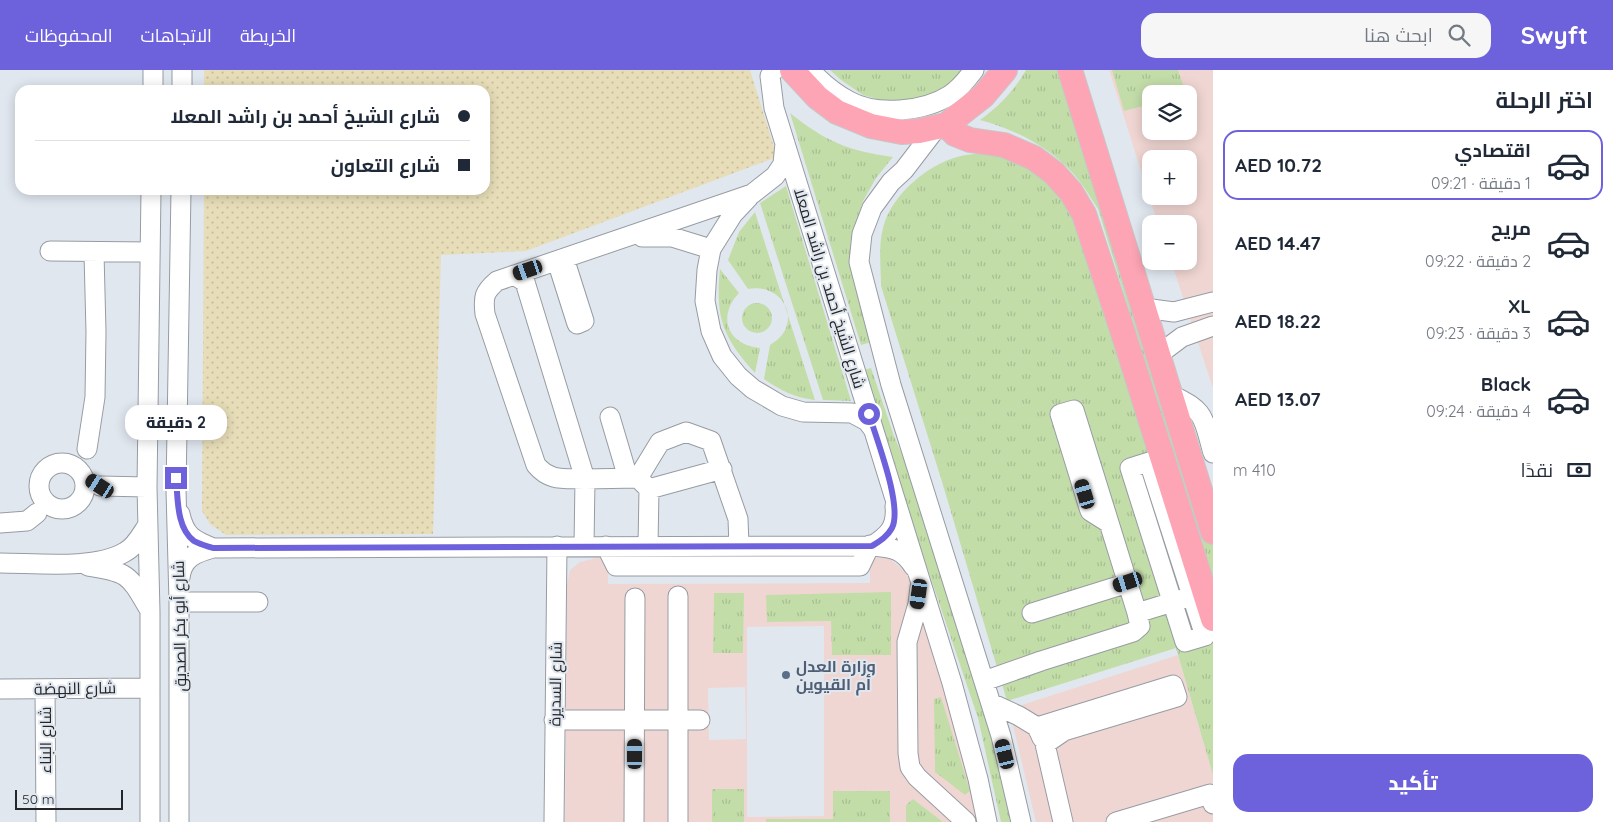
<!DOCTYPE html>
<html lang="ar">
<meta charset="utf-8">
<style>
:root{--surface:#fff;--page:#f6f6f7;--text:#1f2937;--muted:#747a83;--line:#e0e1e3;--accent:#6e62dc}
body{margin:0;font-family:Quicksand,Cairo,sans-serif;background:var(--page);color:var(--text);direction:rtl;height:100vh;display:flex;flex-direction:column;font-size:19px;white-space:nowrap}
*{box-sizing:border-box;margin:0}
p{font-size:16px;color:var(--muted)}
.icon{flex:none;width:28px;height:28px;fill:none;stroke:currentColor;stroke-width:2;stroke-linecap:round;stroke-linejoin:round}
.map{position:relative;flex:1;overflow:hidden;direction:ltr}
.details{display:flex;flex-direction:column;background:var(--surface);width:400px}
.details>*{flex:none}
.top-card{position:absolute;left:15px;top:15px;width:475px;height:110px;border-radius:15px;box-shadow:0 2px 12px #0003;direction:rtl;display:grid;align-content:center;height:110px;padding:0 20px;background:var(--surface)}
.tools{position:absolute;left:1142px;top:15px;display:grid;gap:10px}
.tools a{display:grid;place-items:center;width:55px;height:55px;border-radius:10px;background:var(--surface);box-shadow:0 2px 12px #0003;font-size:25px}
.scale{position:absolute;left:15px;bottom:12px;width:108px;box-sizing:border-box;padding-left:5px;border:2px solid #242629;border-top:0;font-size:14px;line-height:18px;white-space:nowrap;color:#242629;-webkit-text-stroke:4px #e1e7ef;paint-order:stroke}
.end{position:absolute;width:22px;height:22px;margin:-11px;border:6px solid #6e62dc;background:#fff;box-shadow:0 0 0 2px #fff}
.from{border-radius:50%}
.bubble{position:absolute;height:35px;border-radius:15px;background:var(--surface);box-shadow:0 2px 12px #0003;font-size:16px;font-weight:800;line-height:35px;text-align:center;direction:rtl}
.car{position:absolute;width:15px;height:30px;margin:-15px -8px;border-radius:6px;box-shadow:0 0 4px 1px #0007;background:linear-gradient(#222 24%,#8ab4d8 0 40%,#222 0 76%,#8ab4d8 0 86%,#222 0)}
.top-card b{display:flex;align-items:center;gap:18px;height:48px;font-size:19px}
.top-card b+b{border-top:1px solid var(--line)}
.top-card i{width:12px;height:12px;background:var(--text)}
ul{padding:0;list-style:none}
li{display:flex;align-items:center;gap:15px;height:70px;margin:0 10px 8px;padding:0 10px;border:2px solid transparent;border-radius:15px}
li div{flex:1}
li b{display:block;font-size:19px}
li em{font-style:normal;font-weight:800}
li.active{border-color:var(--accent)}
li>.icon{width:45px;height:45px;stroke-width:1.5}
h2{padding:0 20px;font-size:22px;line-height:60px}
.pay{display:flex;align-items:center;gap:12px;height:55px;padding:0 20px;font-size:19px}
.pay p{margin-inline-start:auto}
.primary-button{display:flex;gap:10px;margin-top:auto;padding:10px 20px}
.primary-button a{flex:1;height:58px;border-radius:15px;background:var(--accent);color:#fff;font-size:20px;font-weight:800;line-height:58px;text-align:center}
header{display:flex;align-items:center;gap:30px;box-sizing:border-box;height:70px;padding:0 25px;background:var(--accent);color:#fff}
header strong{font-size:24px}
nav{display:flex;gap:28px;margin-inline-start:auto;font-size:18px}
.search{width:350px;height:45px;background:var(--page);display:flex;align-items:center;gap:12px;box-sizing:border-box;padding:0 18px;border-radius:15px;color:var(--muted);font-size:19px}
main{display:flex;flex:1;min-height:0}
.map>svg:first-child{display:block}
.commercial{fill:#f0d6d3;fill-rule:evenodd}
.sand{fill:url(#sand-dots)}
.park{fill:url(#park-tufts)}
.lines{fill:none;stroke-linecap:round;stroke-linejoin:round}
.minor-casing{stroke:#979ca3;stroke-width:21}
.major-casing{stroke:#c6c7c7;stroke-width:26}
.minor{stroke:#fff;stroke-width:19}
.major{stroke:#fda5b5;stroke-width:24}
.route{stroke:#6e62dc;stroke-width:6}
.service-dot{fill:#5c6f8a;stroke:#e1e7ef;stroke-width:2}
.labels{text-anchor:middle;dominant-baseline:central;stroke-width:4;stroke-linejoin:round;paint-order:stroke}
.street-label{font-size:16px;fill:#242629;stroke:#e1e7ef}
.service-label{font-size:16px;font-weight:bold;fill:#4e5e75;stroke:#e1e7ef;text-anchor:start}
</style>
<header>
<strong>Swyft</strong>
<div class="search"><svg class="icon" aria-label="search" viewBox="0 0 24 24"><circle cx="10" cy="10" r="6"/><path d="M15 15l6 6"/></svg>ابحث هنا</div>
<nav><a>الخريطة</a><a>الاتجاهات</a><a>المحفوظات</a></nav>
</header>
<main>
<section class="details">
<h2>اختر الرحلة</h2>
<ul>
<li class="active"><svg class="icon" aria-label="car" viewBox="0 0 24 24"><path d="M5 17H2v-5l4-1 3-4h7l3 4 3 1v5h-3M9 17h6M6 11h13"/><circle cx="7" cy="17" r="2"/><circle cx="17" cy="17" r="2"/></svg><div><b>اقتصادي</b><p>1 دقيقة · 09:21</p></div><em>AED 10.72</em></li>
<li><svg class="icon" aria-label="car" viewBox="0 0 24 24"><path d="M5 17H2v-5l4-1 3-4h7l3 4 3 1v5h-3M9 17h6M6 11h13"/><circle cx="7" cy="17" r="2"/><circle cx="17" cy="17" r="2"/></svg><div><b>مريح</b><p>2 دقيقة · 09:22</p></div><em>AED 14.47</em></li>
<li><svg class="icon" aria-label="car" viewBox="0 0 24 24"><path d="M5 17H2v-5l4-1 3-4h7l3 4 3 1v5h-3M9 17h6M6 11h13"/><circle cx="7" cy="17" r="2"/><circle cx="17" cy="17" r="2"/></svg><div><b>XL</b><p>3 دقيقة · 09:23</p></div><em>AED 18.22</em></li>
<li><svg class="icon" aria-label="car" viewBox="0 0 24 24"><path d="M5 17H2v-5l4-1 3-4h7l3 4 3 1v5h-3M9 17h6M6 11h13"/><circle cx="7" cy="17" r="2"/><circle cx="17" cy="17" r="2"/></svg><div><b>Black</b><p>4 دقيقة · 09:24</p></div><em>AED 13.07</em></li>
</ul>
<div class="pay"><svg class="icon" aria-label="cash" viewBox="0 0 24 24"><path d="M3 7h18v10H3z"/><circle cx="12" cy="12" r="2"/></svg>نقدًا<p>410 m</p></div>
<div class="primary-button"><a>تأكيد</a></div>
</section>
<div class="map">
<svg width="1213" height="752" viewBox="0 0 1213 752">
<defs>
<pattern id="sand-dots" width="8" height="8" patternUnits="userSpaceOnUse" patternTransform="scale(1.25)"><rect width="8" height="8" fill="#e7ddb8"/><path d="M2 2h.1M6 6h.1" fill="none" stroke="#c6be9e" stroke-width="1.8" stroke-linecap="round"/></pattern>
<pattern id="park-tufts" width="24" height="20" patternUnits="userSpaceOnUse" patternTransform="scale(1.25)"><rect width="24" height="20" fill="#c3dda9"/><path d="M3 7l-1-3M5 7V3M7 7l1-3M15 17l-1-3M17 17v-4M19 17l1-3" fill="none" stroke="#a7be91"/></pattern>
</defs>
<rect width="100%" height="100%" fill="#e1e7ef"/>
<path class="commercial" d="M1109,0H1213V318L1171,191H1189V154H1158ZM1151,24H1189V61H1151ZM1151,89H1189V126H1151Z
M597,488H889L907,503L944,611L972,711L979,752H943L913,729L906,735V752H744V719H712V752H565L567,515L570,500L580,492ZM870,490V513L608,514V491ZM824,556V746L747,747V557ZM745,617L746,669L709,670L708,618Z
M1178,585L1213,705V752H1036L1009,639Z"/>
<path class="sand" d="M204,0H750L777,87L526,181L441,185L433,464L226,465L210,454L202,441L204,120H485V20H204Z"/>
<path class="park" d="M830,0H976L957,18L911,33L884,31L863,25L841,10Z
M1026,0H1058L1097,104L1213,474V514L1098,139C1092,130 1087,121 1081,113C1057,81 1018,60 980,50C1000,35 1013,22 1026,0Z
M1112,0H1178L1186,24H1151V34L1124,41Z
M790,43C825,71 848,81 893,87L876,108L863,131L855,157L875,271L861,275Z
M1001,84L1024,93L1050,112L1073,146L1213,556V705L1176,578L1007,631L943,415L881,216C881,197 878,177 883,158C891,124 932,90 966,85C977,83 990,84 1001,84Z
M786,116L851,331L823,330L760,133Z
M755,142L815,330C793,327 782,321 764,309L770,275C774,272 779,269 782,265C800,240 775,213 748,219L728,190L739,162Z
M720,199L739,223C717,246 727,275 760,278L755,303C723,267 715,248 720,199Z
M742 248a15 15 0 1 1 30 0a15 15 0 1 1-30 0Z
M871,298L894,366L919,424L990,649L1015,752H1001L978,648L900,417L864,300Z
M891,522V585H832L831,551L767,552L766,525Z
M714,523H744L743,583H713Z
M941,627L970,721L965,725L935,702L934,629Z
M712,719H744V752H712Z
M833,721H890V752H766V749H833Z
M913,729L943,752H906V735Z"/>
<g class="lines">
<g class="minor-casing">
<path id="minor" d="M774,0L770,6L774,38L952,613L978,709L987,752
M810,0C821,12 834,23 849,31C876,46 924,42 950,25C959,19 968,8 974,0
M153,20V0
M182,20V0
M937,57L904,100L891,112L872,138L862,164L859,192L891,315L1001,666L1021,752
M749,127L733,144L711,179L707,200L705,231L711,261L722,286L738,306L753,319L782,336L803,342L852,343L867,351L873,359
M642,167H672L711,179
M50,181L150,182
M557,191L577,254L584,251L564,188
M514,205L525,212L585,409C565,408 550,412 536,395L485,244C483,227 484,222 497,211L752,124L775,106L783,94L785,73
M1144,238L1174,242L1213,232
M1158,285L1182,267L1213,256
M1171,325C1206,340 1203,348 1213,383
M610,347L628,408
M87,379L95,327L96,262L94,183
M1149,392L1205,566L1185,572L1130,398Z
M39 416a23 23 0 1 1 46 0a23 23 0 1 1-46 0Z
M638,408L660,372L686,362L711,371L738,449L739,476
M100,416L147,417
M895,436C897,457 889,465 872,476C892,478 902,478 914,497
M180,444C185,466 193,470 213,478C195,483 182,488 180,508
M0,453L27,451L37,443
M1109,453L1090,441L1060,344L1074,340L1137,543L1205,522
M584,476L585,409L638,408L649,419L722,399
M606,476L616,496H860L870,475
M648,476L649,419
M213,478L872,476
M0,493C35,493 95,500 125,482C135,477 141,465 147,456
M88,496C129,502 129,505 149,539
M920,517L918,534L907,572L908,683L910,697L917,707L966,752
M179,532H258
M1032,543L1128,513
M984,611L1041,591L1133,562L1140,556L1137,543
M0,619L150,618
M45,619L46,752
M991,633L1019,646L1037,657L1042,668
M554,650H700
M1037,657L1173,615L1177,627L1064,661L1045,674L1063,752
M150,752V542L147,417L151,120
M179,752V532L176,420L181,120
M554,752L557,476
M634,752L635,528
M678,752V526
M1116,752L1210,724L1213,734"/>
</g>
<g class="major-casing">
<path id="major" d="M792,0L817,27L837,42L871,56L902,62L919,61L946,55L983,26L1005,0
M1070,0L1213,462
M946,55L955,64L970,70L1004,75L1034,88L1054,103L1071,122L1084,144L1125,269L1213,549"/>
</g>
<use href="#minor" class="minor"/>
<use href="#major" class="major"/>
</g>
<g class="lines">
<path class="route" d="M176,408C178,427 176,458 194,471C199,474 207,476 213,478L872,476C880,471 887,467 892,458C903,436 876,368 869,344"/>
</g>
<circle class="service-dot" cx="786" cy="605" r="5"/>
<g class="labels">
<g class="street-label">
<text transform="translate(830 218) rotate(73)">شارع الشيخ أحمد بن راشد المعلا</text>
<text transform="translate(179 556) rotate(-91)">شارع أبو بكر الصديق</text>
<text transform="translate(555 614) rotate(-89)">شارع السديرة</text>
<text transform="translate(75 618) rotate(-1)">شارع النهضة</text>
<text transform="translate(45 670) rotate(-90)">شارع البناء</text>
</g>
<g class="service-label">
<text x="796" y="596">وزارة العدل<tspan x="796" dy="18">أم القيوين</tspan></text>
</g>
</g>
</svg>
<div class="tools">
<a><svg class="icon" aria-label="layers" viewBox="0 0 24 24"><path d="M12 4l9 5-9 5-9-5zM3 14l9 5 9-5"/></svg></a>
<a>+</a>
<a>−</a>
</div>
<div class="scale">50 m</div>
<i class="end from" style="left:869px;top:344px"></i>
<i class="end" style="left:176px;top:408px"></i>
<div class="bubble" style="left:125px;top:335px;width:102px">2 دقيقة</div>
<i class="car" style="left:528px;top:200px;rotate:251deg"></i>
<i class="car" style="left:100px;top:416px;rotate:303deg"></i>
<i class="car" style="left:1085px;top:424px;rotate:343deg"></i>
<i class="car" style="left:1128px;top:512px;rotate:252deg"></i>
<i class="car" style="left:919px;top:524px;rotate:188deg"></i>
<i class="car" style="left:635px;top:684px;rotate:0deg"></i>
<i class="car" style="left:1005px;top:684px;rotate:346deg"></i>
<div class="top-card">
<b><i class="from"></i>شارع الشيخ أحمد بن راشد المعلا</b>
<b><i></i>شارع التعاون</b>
</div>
</div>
</main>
